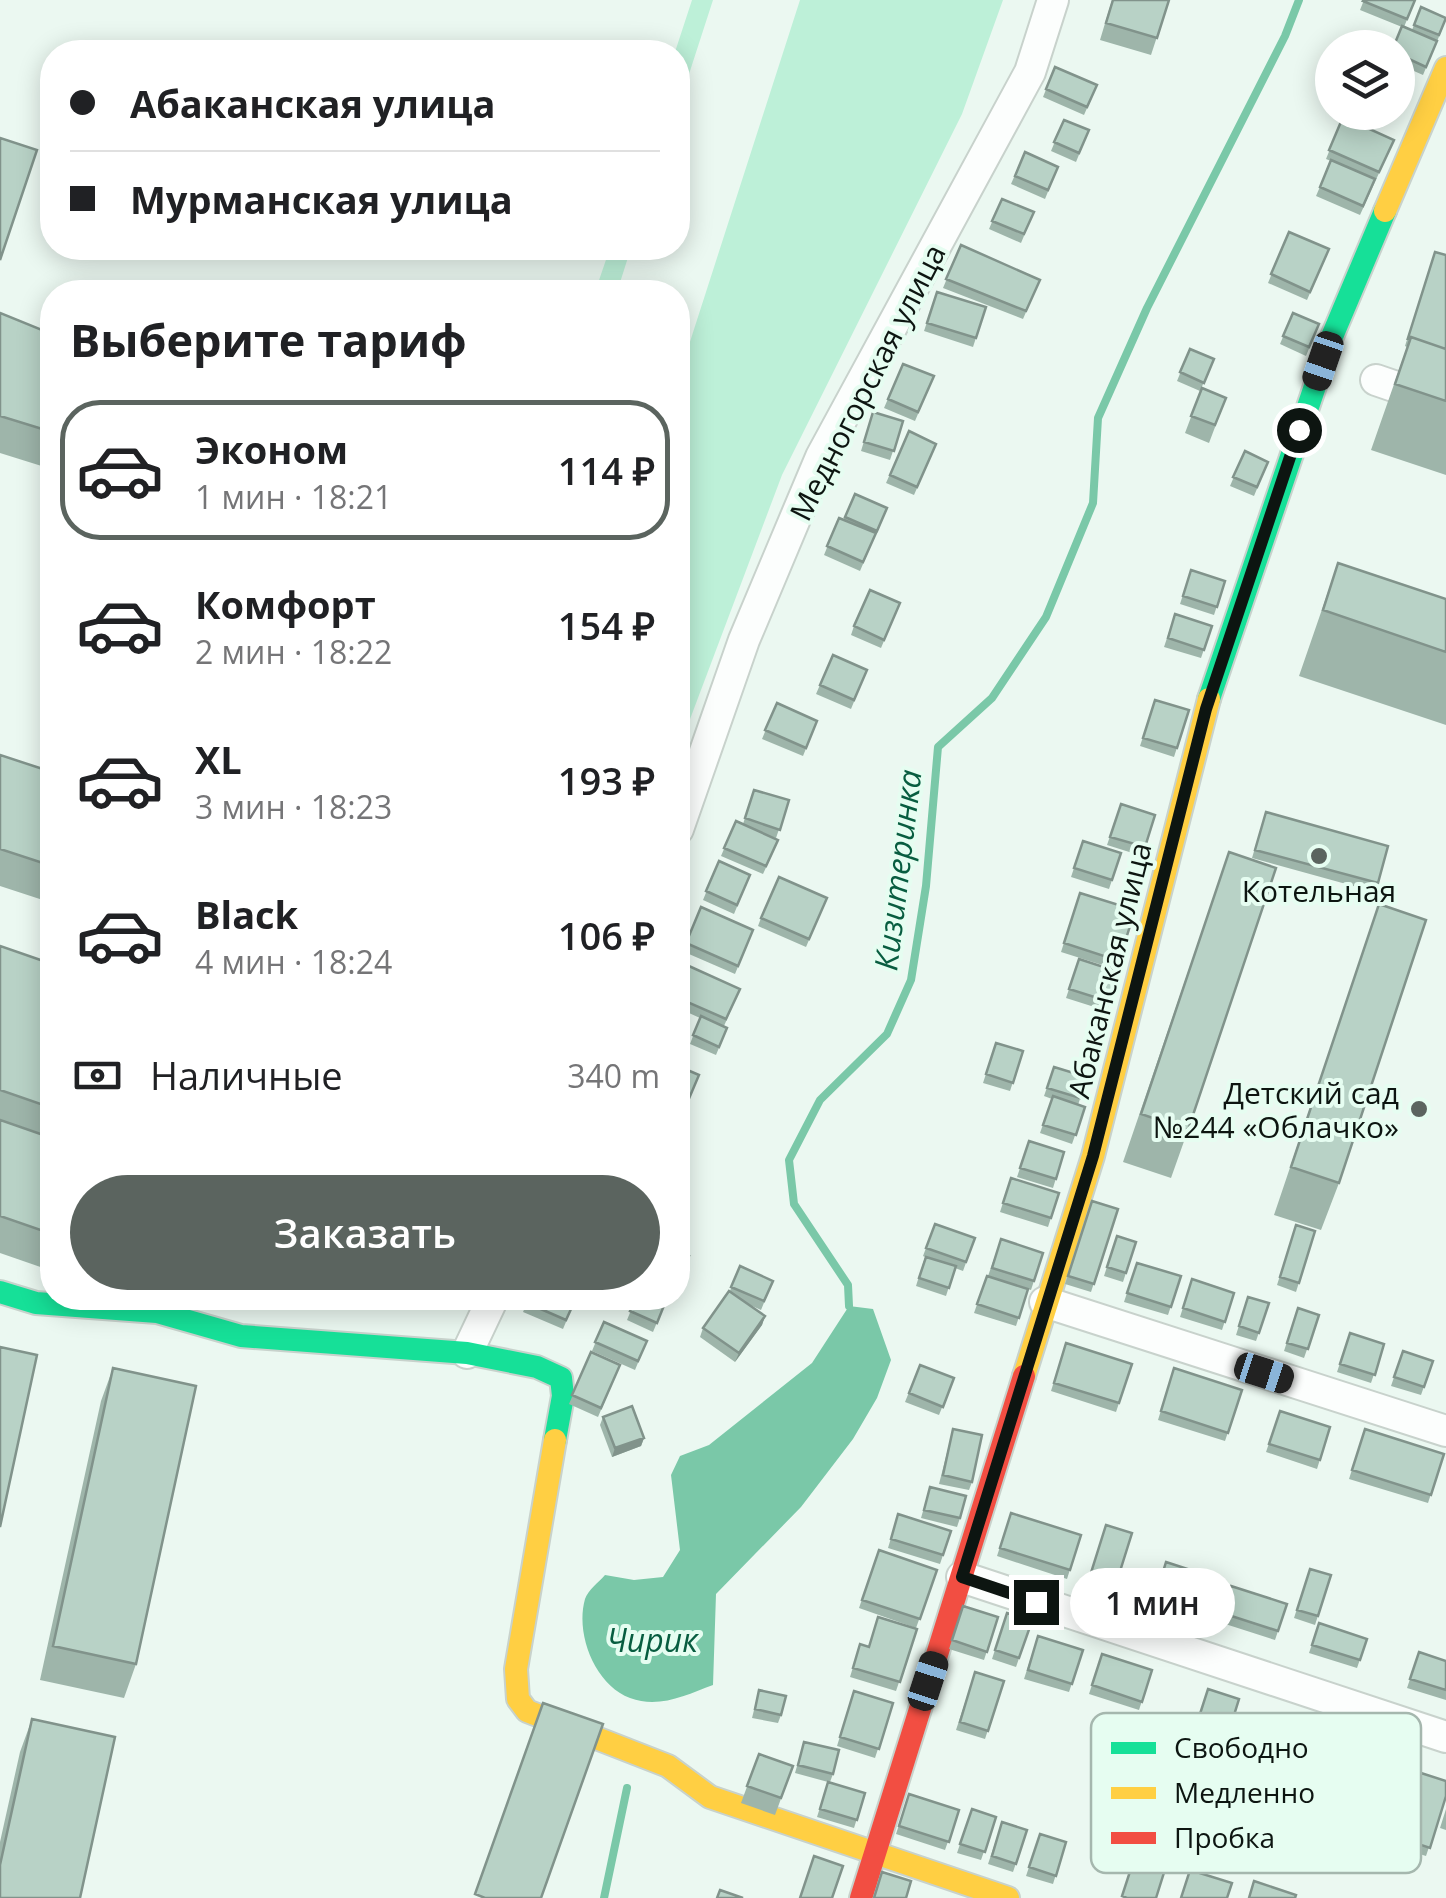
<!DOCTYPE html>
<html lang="ru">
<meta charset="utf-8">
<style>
:root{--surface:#fff;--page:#f2f2f2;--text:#202124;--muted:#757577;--line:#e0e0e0;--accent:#5b645f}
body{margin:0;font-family:"Open Sans",sans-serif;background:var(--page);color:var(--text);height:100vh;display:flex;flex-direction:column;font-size:38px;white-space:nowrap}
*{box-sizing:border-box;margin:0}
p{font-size:32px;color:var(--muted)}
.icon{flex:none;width:55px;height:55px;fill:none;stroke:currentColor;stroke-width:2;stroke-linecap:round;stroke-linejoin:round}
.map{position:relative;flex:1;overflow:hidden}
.side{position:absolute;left:40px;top:280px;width:650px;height:1030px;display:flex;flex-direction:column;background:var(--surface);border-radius:40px;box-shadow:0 5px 25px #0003}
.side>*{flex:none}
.guide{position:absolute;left:40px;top:40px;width:650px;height:220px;border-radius:40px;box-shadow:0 5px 25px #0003;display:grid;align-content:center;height:220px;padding:0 30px;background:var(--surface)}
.fabs{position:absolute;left:1315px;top:30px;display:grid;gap:20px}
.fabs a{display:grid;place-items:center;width:100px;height:100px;border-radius:50%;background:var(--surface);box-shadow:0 5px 25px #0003;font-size:50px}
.end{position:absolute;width:45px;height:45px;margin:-22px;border:12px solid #0d1511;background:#fff;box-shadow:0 0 0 5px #fff}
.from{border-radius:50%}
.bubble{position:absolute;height:70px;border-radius:35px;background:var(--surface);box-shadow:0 5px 25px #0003;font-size:32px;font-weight:600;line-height:70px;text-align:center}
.car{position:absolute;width:30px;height:60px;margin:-30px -15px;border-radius:12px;box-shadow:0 0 8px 2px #0007;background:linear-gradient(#222 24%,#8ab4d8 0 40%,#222 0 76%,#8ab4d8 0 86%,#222 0)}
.guide b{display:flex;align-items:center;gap:35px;height:95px;font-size:38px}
.guide b+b{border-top:2px solid var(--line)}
.guide i{width:25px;height:25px;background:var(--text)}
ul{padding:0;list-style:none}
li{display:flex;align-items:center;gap:30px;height:140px;margin:0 20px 15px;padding:0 10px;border:5px solid transparent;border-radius:40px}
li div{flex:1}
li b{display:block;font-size:38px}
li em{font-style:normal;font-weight:600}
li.current{border-color:var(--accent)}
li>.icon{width:90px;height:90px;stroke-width:1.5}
h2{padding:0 30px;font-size:45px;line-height:120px}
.pay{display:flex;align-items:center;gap:25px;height:110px;padding:0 30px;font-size:38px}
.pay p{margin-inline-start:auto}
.action{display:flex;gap:20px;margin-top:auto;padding:20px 30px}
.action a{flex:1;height:115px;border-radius:60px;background:var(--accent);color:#fff;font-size:40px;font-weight:600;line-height:115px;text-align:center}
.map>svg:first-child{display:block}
.green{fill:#bdf0d8}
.water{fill:#7ac8a8}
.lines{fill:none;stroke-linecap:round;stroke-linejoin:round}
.stream{stroke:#7ac8a8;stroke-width:8}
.street-casing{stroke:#c8d2cc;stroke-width:34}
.fast-casing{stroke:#c8d2cc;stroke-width:26}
.slow-casing{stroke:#c8d2cc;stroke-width:26}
.jam-casing{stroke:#c8d2cc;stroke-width:26}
.street{stroke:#fcfefd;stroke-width:30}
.fast{stroke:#16e098;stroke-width:22}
.slow{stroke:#ffcf43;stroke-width:22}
.jam{stroke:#f24e42;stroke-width:22}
.wall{fill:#9eb5aa}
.shaded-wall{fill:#81938b}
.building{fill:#b8d2c6;stroke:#81938b;stroke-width:2.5}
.route{stroke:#0d1511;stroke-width:12}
.poi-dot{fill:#5b645f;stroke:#e6fdf1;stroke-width:4}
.labels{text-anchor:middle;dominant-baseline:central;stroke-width:8;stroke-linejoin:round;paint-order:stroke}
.street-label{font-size:30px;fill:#0d1511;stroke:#e6fdf1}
.poi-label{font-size:30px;fill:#0d1511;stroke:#e6fdf1}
.water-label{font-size:32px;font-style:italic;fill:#085d40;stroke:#e6fdf1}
.key{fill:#e6fdf1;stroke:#a5b7ae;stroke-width:2.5}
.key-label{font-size:28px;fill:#0d1511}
</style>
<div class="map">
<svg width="1446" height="1898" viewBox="0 0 1446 1898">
<rect width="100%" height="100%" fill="#ebf8f1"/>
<path class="green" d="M692,0H713L678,108V52H675Z
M800,0H1003L962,114L782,475L678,751V379Z
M610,248H631L617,292H595Z
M380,1298H470L467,1305L377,1307Z"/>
<path class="water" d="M849,1306L873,1309L891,1360L877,1398L853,1439L801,1507L716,1594L713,1685C686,1695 659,1709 630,1698C595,1685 575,1634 585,1599C588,1590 599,1582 605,1575L634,1580L663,1577L680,1550L671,1475L680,1456L709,1445L812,1363Z"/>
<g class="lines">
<path class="stream" d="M849,1306L848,1285L794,1204L789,1160L820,1100L887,1034L911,980L926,886L938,747L992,698L1046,617L1093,503L1098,418L1147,308L1285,36L1299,0
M604,1898L627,1788"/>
<g class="street-casing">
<path id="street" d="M1376,380L1446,404
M678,829L744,640L821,457L1030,72L1053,0
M1045,1302L1446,1431
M467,1353L493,1298
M962,1577L1446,1737"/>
</g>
<g class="fast-casing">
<path id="fast" d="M1209,699L1331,339L1385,211
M0,1292L36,1303L157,1312L241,1336L467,1353L537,1367L561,1378L563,1396L555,1440"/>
</g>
<g class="slow-casing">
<path id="slow" d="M1385,211L1446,68
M1024,1376L1093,1156L1209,699
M555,1440L516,1669L518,1699L527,1711L668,1766L710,1797L1008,1898"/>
</g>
<g class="jam-casing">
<path id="jam" d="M861,1898L1024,1376"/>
</g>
<use href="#street" class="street"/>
<use href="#fast" class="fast"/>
<use href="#slow" class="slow"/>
<use href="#jam" class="jam"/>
</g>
<path class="wall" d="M1112,0H1169L1151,55L1100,40Z
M1364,0H1415L1404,27L1412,30L1421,7L1443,27L1423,75L1398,64V48L1402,27L1360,10Z
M1055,67L1097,85L1084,115L1043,97Z
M1343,117L1394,140L1360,215L1316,196L1331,161L1326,159Z
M1064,120L1089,130L1076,162L1051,151Z
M1025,152L1058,167L1045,199L1011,184Z
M1002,199L1034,212L1021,243L989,229Z
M1289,232L1329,249L1307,300L1268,283Z
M961,245L1040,280L1023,319L943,288Z
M1435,252L1446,255V475L1371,450L1407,347L1405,346Z
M937,292L986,307L973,347L924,331Z
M0,313L52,334V455L48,468L0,453Z
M1293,313L1319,324L1306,356L1280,344Z
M1190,349L1214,359L1200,391L1177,381Z
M903,364L934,376L915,421L884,408Z
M1202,388L1226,398L1209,443L1185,433Z
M873,412L903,421L890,460L861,451Z
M909,431L936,444L914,495L886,483Z
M1245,451L1268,462L1254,496L1230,486Z
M855,494L887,508L860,571L824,555L839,518L843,520Z
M1338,563L1446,599V725L1299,676Z
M1191,570L1225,581L1214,615L1180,604Z
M900,603L881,648L851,635L854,626Z
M1175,614L1212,626L1201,658L1164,647Z
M833,655L867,670L851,709L816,694Z
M1155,700L1189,710L1174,757L1140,746Z
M777,703L817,721L803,756L762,739Z
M0,755L52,772V903L0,886Z
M754,790L789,800L776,838L769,836L775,848L763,874L721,856L736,821L743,824Z
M1121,804L1155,815L1142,856L1107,845Z
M1263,821L1378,883L1375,892L1252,858Z
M1083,841L1121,853L1109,889L1071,877Z
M1229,852L1188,1130L1171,1178L1123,1162Z
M719,861L750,875L734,914L703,900Z
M1080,893L1135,910L1115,969L1061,952Z
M827,898L806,947L758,926L761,918Z
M1379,904L1339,1183L1321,1230L1274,1215Z
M701,907L753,930L735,974L682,951Z
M0,946L52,964V1271L0,1253Z
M1079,959L1119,972L1107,1011L1066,998Z
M678,968L740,989L724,1026L727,1028L716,1055L690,1044L700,1018L678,1008Z
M996,1043L1023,1051L1010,1091L983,1083Z
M1054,1067L1087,1077L1078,1105L1085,1107L1072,1144L1040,1133L1052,1099L1044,1096Z
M1029,1141L1064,1152L1053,1188L1017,1177Z
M1011,1178L1059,1193L1048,1227L1000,1212Z
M1092,1201L1118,1209L1091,1292L1065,1284Z
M935,1224L975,1238L963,1271L955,1268L946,1296L916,1286L925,1257L923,1256Z
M1296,1225L1315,1231L1296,1292L1277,1285Z
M1117,1236L1136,1242L1123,1282L1104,1276Z
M1001,1239L1043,1253L1031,1290L988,1276Z
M1137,1263L1181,1276L1168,1315L1124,1302Z
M740,1266L773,1281L761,1310L750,1305L765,1316L762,1325L735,1362L700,1337L703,1328L730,1291Z
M987,1276L1028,1289L1016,1326L974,1313Z
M1192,1279L1234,1293L1222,1330L1180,1317Z
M1248,1297L1269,1303L1256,1341L1236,1335Z
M529,1298H576L563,1329L523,1312Z
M636,1298L665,1303L653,1332L627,1320Z
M1298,1308L1319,1315L1304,1358L1284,1351Z
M604,1322L647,1341L635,1370L592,1351Z
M1350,1333L1384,1344L1371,1383L1337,1372Z
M1066,1343L1132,1364L1116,1412L1051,1391Z
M1403,1351L1433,1361L1421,1395L1391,1386Z
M591,1352L620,1365L598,1417L569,1404Z
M920,1365L954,1378L939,1415L905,1402Z
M113,1368L136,1664L124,1698L40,1680L101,1401Z
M1174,1368L1242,1390L1225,1441L1158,1420Z
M1280,1411L1330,1427L1317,1469L1266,1452Z
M603,1417L644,1438L641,1446L612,1457L600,1425Z
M953,1429L972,1482L969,1490L939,1484Z
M1365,1429L1444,1454L1428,1503L1349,1479Z
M930,1487L960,1518L957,1527L921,1518Z
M1011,1513L1081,1535L1067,1579L997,1556Z
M898,1514L951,1531L940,1564L888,1548Z
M1106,1525L1132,1533L1113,1593L1087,1584Z
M879,1550L937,1570L916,1628L859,1608Z
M1166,1562L1200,1573L1185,1617L1152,1606Z
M1310,1569L1331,1575L1315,1625L1294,1618Z
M1231,1586L1287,1604L1275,1640L1219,1622Z
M963,1606L998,1617L984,1660L949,1649Z
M1007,1613L1032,1621L1016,1667L992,1659Z
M1319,1623L1367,1639L1357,1668L1309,1653Z
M917,1629L896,1691L850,1677L860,1644L869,1647Z
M1038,1636L1083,1650L1069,1692L1024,1679Z
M1419,1652L1446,1661V1700L1407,1688Z
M1102,1654L1152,1670L1139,1710L1089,1694Z
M975,1672L1004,1681L985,1739L956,1730Z
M1208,1689L1239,1699L1209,1795L1177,1785Z
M759,1690L781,1715L778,1723L752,1718Z
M854,1691L893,1703L875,1758L837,1746Z
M1276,1713L1340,1734L1328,1771L1264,1751Z
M32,1719L0,1898V1842L20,1752Z
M804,1742L833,1774L830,1782L865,1793L854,1828L817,1817L828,1782L795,1773Z
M759,1754L793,1766L775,1815L741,1803Z
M1421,1773L1446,1796L1426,1856L1397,1847Z
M909,1794L959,1810L945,1850L896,1834Z
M972,1809L996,1817L981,1860L957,1853Z
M1446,1809V1830L1440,1828Z
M1002,1822L1027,1830L1013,1872L988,1864Z
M1040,1834L1066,1842L1053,1884L1026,1876Z"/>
<path class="shaded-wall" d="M765,1316L762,1325L735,1362L739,1353Z
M644,1438L641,1446L612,1457L615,1448Z"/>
<path class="building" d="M1113,0H1169L1157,38L1106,23Z
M1364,0H1415L1407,19L1363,1Z
M1421,7L1446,18L1439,35L1414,25Z
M1402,26L1437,41L1426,67L1398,54V48H1393Z
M1055,67L1097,85L1087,107L1046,89Z
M1343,117L1394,140L1379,172L1329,150Z
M1064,120L1089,130L1079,153L1054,142Z
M0,138L37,150L0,260Z
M1025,152L1058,167L1048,190L1015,176Z
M1331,160L1375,179L1363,206L1320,187Z
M1002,199L1034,212L1024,234L992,221Z
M1289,232L1329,249L1310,292L1271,274Z
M961,245L1040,280L1026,311L946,279Z
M1435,252L1446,255V349L1411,337L1408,338Z
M937,292L986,307L976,338L927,323Z
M0,313L52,334V432L0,416Z
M1293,313L1319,324L1309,347L1283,336Z
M1411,337L1446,349V401L1395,384Z
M1190,349L1214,359L1204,383L1180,372Z
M903,364L934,376L918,412L888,399Z
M1202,388L1226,398L1215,425L1191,416Z
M873,412L903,421L894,451L864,442Z
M909,431L936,444L917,487L890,475Z
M1245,451L1268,462L1257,487L1233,477Z
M855,494L887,508L877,531L845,517Z
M839,518L876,533L863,562L827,546Z
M1338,563L1446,599V652L1323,610Z
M1191,570L1225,581L1217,607L1183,596Z
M870,590L900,603L884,640L854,626Z
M1175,614L1212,626L1204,650L1168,638Z
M833,655L867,670L854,700L820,685Z
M1155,700L1189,710L1177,748L1143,738Z
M777,703L817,721L806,748L765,730Z
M0,755L52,772V866L0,849Z
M754,790L789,800L780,830L745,818Z
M1121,804L1155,815L1145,847L1110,837Z
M1266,812L1388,846L1378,883L1255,850Z
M736,821L778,840L766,866L724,848Z
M1083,841L1121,853L1112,880L1074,868Z
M1229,852L1276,868L1188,1130L1141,1114Z
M719,861L750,875L737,905L706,891Z
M779,877L827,898L809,939L761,918Z
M1080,893L1135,910L1119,961L1064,943Z
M1379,904L1426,920L1339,1183L1291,1167Z
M701,907L753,930L738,966L686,943Z
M0,946L52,964V1108L0,1090Z
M1079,959L1119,972L1110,1002L1069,989Z
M680,962L740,989L726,1019L678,998V968Z
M701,1016L727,1028L719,1047L693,1035Z
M996,1043L1023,1051L1013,1083L986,1074Z
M678,1066L699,1075L682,1115L678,1113Z
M1054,1067L1087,1077L1080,1098L1047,1088Z
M1053,1096L1085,1107L1076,1135L1043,1125Z
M0,1120L52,1138V1234L0,1216Z
M1029,1141L1064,1152L1056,1179L1020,1168Z
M1011,1178L1059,1193L1051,1218L1003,1203Z
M1092,1201L1118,1209L1094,1284L1068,1276Z
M678,1213L685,1216L678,1234Z
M935,1224L975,1238L966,1262L926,1248Z
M1296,1225L1315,1231L1299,1283L1280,1277Z
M1117,1236L1136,1242L1126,1273L1107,1267Z
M1001,1239L1043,1253L1034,1281L992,1268Z
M678,1251L689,1256L678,1283Z
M926,1257L956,1266L949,1288L919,1278Z
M1137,1263L1181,1276L1171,1307L1127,1293Z
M740,1266L773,1281L764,1301L731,1287Z
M987,1276L1028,1289L1019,1318L977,1304Z
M1192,1279L1234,1293L1225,1322L1183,1308Z
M729,1291L765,1316L739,1353L703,1328Z
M1248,1297L1269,1303L1259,1333L1239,1326Z
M529,1298H576L566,1320L527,1303Z
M636,1298H654L665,1303L657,1323L630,1311Z
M1298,1308L1319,1315L1308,1349L1287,1343Z
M604,1322L647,1341L638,1361L595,1342Z
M1350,1333L1384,1344L1375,1375L1340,1364Z
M1066,1343L1132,1364L1119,1403L1054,1383Z
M0,1347L37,1355L0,1527Z
M1403,1351L1433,1361L1424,1387L1394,1377Z
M591,1352L620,1365L601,1408L572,1395Z
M920,1365L954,1378L943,1407L909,1393Z
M113,1368L196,1386L136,1664L53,1646Z
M1174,1368L1242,1390L1228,1433L1161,1411Z
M632,1406L644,1438L615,1448L603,1417Z
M1280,1411L1330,1427L1320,1460L1269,1444Z
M953,1429L982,1435L972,1482L943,1475Z
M1365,1429L1444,1454L1431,1495L1352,1470Z
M930,1487L966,1496L960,1518L924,1510Z
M1011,1513L1081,1535L1070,1570L1000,1548Z
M898,1514L951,1531L943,1555L891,1539Z
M1106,1525L1132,1533L1116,1584L1090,1576Z
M879,1550L937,1570L920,1619L862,1600Z
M1166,1562L1200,1573L1189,1608L1155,1598Z
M1310,1569L1331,1575L1318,1616L1297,1610Z
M1231,1586L1287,1604L1278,1631L1222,1613Z
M963,1606L998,1617L987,1652L952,1640Z
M1007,1613L1032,1621L1019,1658L995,1650Z
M878,1617L917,1629L900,1682L853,1668L860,1644L869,1647Z
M1319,1623L1367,1639L1360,1660L1312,1645Z
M1038,1636L1083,1650L1072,1684L1028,1670Z
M1419,1652L1446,1661V1690L1410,1679Z
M1102,1654L1152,1670L1142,1702L1092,1685Z
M975,1672L1004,1681L988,1731L960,1722Z
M1208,1689L1239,1699L1212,1786L1180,1776Z
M759,1690L786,1696L781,1715L755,1709Z
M854,1691L893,1703L879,1749L840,1737Z
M543,1703L603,1724L541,1898H485L475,1894Z
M32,1719L115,1737L80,1898H0V1865Z
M804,1742L839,1750L833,1774L798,1765Z
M759,1754L793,1766L781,1798L747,1786Z
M1421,1773L1446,1781V1796L1430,1848L1400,1838Z
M828,1782L865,1793L857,1820L820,1809Z
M909,1794L959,1810L949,1842L899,1826Z
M972,1809L996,1817L985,1852L960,1844Z
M1002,1822L1027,1830L1016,1864L992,1856Z
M1040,1834L1066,1842L1056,1876L1029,1867Z
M1136,1853L1167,1863L1156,1898H1127L1122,1896Z
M814,1856L843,1866L832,1898H800Z
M1190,1870L1232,1883L1227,1898H1181Z
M882,1872L911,1881L906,1898H874Z
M1254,1881L1296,1895L1295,1898H1249Z
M720,1890L743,1898H717Z"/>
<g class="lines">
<path class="route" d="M1036,1602L962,1577L1093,1156L1206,709L1299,430"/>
</g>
<g class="poi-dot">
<circle cx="1319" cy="856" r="10"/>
<circle cx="1419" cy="1109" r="10"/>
</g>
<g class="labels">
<g class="street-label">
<text transform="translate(867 382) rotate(-63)">Медногорская улица</text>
<text transform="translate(1109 970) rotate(-76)">Абаканская улица</text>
</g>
<g class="poi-label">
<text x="1319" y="890">Котельная</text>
<text x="1399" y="1092" text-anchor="end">Детский сад<tspan x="1399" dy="34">№244 «Облачко»</tspan></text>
</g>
<g class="water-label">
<text transform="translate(897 870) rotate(-83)">Кизитеринка</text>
<text x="652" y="1639">Чирик</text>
</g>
</g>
<rect x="1091" y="1713" width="330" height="160" rx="15" class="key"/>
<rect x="1111" y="1742" width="45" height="12" fill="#16e098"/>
<rect x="1111" y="1787" width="45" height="12" fill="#ffcf43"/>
<rect x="1111" y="1832" width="45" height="12" fill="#f24e42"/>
<g class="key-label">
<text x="1174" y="1758">Свободно</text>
<text x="1174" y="1803">Медленно</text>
<text x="1174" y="1848">Пробка</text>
</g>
</svg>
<div class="fabs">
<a><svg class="icon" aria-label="layers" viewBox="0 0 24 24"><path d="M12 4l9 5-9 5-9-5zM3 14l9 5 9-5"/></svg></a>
</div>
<i class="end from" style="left:1299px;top:430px"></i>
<i class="end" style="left:1036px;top:1602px"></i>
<div class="bubble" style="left:1070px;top:1568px;width:165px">1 мин</div>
<i class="car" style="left:1323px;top:361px;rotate:199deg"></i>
<i class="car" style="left:1264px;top:1373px;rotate:108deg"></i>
<i class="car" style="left:928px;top:1681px;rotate:18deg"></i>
<div class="guide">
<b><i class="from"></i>Абаканская улица</b>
<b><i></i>Мурманская улица</b>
</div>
<section class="side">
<h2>Выберите тариф</h2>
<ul>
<li class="current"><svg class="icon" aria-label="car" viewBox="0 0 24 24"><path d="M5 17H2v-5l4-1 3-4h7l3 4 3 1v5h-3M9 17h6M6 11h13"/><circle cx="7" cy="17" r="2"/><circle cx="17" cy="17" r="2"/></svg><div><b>Эконом</b><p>1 мин · 18:21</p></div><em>114 ₽</em></li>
<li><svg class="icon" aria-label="car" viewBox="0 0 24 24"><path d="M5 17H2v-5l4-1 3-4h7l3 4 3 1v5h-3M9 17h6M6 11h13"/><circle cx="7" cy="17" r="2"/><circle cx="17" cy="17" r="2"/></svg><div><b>Комфорт</b><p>2 мин · 18:22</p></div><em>154 ₽</em></li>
<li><svg class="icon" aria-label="car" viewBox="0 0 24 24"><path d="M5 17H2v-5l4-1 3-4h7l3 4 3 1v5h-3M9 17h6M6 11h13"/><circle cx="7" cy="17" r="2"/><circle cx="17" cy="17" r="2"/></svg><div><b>XL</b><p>3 мин · 18:23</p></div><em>193 ₽</em></li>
<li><svg class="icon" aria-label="car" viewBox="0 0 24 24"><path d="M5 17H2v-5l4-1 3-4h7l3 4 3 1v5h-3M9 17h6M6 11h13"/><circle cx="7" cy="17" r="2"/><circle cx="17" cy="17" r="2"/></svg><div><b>Black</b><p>4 мин · 18:24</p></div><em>106 ₽</em></li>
</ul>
<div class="pay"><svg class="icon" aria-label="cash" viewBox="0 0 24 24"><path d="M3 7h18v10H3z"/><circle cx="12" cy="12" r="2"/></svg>Наличные<p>340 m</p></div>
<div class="action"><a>Заказать</a></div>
</section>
</div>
